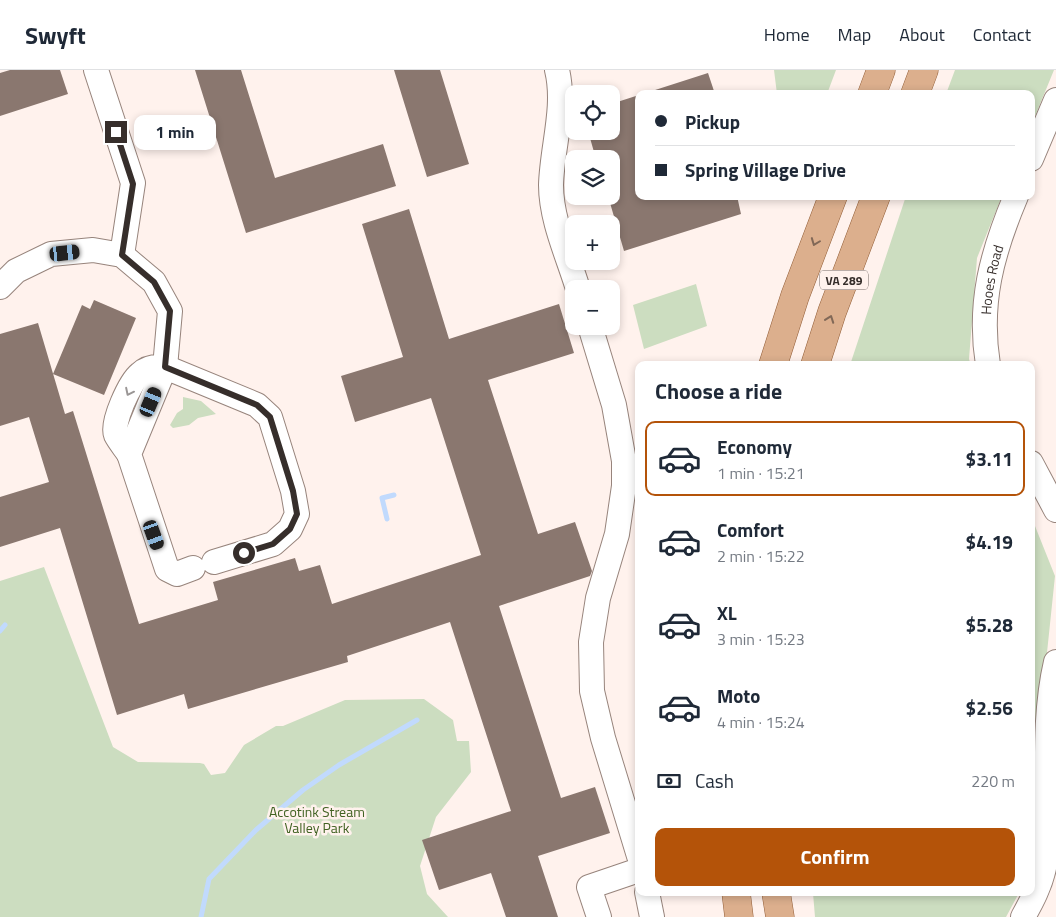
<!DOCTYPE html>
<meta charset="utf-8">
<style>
:root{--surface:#fff;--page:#f6f6f7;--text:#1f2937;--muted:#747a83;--line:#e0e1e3;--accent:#b45309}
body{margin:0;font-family:"Titillium Web",sans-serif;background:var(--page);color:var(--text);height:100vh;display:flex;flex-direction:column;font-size:19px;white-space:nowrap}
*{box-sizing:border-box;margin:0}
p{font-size:16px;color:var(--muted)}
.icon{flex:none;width:28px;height:28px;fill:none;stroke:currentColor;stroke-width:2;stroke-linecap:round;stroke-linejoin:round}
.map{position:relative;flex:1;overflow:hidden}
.details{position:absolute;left:635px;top:291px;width:400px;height:535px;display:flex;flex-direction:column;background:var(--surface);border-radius:10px;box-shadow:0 2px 8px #0003}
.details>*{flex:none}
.guide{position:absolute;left:635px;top:20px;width:400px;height:110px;border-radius:10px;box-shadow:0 2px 8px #0003;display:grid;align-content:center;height:110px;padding:0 20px;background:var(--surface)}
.fabs{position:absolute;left:565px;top:15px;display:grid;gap:10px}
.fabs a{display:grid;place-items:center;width:55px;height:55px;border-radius:10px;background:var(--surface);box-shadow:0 2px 8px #0003;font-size:25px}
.end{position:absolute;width:22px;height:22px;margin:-11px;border:6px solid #362e2b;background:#fff;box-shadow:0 0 0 2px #fff}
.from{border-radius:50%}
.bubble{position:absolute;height:35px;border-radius:10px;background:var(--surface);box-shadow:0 2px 8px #0003;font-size:16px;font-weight:700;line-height:35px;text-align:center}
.car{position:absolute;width:15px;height:30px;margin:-15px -8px;border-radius:6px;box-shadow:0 0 4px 1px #0007;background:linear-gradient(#222 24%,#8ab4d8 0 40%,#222 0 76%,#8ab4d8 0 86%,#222 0)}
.guide b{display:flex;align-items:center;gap:18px;height:48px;font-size:19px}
.guide b+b{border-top:1px solid var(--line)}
.guide i{width:12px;height:12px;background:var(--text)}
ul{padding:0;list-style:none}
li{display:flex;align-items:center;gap:15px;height:75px;margin:0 10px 8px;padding:0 10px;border:2px solid transparent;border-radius:10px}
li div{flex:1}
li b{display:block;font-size:19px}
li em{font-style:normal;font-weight:700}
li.on{border-color:var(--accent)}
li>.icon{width:45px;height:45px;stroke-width:1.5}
h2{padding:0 20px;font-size:22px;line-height:60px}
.pay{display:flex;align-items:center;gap:12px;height:55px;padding:0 20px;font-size:19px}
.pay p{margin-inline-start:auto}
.action{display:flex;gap:10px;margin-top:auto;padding:10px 20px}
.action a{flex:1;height:58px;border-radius:10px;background:var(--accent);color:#fff;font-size:20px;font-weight:700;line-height:58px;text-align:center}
header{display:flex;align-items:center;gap:30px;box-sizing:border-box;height:70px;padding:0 25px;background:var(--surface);border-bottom:1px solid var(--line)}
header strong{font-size:24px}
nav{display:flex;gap:28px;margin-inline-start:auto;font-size:18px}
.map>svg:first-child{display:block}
.green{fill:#ccddc0}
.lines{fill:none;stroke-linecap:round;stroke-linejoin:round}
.stream{stroke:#c1dafd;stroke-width:5}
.building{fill:#8a776f}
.minor-casing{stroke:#97847c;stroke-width:26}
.major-casing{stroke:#935f39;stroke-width:29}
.minor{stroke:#fff;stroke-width:24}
.major{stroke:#dcaf8d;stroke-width:28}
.oneway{stroke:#816857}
.oneway2{stroke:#9a9695}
.route{stroke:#362e2b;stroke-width:6}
.labels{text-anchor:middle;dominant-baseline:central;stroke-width:5;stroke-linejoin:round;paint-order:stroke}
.shield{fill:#fff2ed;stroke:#726965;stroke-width:1}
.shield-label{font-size:12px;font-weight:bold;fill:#362e2b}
.street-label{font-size:14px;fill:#362e2b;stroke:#fff2ed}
.park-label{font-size:14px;fill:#416222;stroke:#fff2ed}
</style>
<header>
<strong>Swyft</strong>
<nav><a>Home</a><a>Map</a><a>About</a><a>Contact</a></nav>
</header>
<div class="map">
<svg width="1056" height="847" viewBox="0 0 1056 847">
<rect width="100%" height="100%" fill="#fff2ed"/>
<path class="green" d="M774,0H836L827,24H777Z
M955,0H1054L1031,56V24H946Z
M906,126H1002L977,188L969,289L971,295H850Z
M696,214L707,256L644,279L633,235Z
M183,327L201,331L216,344L198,348L189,355L173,358L170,355L177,343L183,339Z
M1031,446L1055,506L1031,736Z
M44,497L113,677L138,692L200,693L204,694L211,705L225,703L244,675L276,656H283L345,630L424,629L453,650L457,671H469L471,702L436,747L420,796L427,824L448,847H0V511Z
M813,823V822L1019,823L1006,847H815Z"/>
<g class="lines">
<path class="stream" d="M387,449L382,428L394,425
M0,561L5,555
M201,847L209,809L256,760L303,720L339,695L417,650"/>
</g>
<path class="building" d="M10,0H60L68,24L0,46V3Z
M195,0H241L275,108L383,74L396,116L246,163Z
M394,0H440L469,94L427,107Z
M708,3L715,24H652V21Z
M639,25V126H737L741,144L624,181L608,126H611V89H596L588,61H611V34Z
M409,139L449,269L559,234L574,283L488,310L538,464L575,452L592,501L590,506L499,536L561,728L595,717L610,763L538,786L558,847H506L491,803L439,820L422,770L511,741L450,552L347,586L348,592L188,639L184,624L117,645L60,458L0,477V427L49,412L29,347L0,356V264L38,253L65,344L73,341L139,554L218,530L213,512L295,488L299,501L320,495L332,534L481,485L431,328L355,352L341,306L403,287L362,154Z
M94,230L136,248L104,325L53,304L82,235L90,239Z"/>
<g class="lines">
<g class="minor-casing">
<g id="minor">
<path d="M96,0L133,113L122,185"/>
<path d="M557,0C566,37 552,77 551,115C551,150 568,186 578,219"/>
<path d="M1031,89L1056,30"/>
<path d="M0,217L16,201L51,184L93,180L122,185L154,212L170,241L165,297C156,296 147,297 140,304C130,312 111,353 116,365C119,371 125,378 129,384"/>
<path d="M590,256L614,335L624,391V416L617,464L598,528L591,572L592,621L603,668L639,786"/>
<path id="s1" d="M988,295C978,233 992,183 1016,126"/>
<path d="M1031,393L1056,440"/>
<path d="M193,498L177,504L167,499L129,384L165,297L257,335L270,347L293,421L297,444L290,459L273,474L214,492"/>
<path d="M647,822L652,847"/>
<path d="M599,847L589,817L639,800"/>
<path d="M1023,847C1032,831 1040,816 1044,798C1048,778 1046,757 1047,737C1047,689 1045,639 1056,592"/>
</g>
</g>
<g class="major-casing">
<path id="major" d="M872,24L881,0
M915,24L924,0
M773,295L795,226L833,126
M815,295L832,242L876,126
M736,822L739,847
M776,822L780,847"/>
</g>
<use href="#minor" class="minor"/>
<use href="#major" class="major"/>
</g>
<defs><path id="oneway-chevron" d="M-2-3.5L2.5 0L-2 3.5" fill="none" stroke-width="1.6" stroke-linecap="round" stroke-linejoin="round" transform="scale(1.25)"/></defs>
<g class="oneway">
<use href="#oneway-chevron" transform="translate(815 172) rotate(111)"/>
<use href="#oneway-chevron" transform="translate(830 249) rotate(-70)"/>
</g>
<use class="oneway2" href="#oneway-chevron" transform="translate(129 322) rotate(116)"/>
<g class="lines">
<path class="route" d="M116,62L133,114L122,185L154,212L170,241L165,297L257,335L270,347L293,421L297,444L290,459L273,474L244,483"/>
</g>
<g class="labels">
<rect class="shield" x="820" y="200.5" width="48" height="19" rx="4"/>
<g class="shield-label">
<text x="844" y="210">VA 289</text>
</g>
<g class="street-label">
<text stroke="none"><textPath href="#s1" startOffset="86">Hooes Road</textPath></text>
</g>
<g class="park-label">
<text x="317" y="741">Accotink Stream<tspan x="317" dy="16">Valley Park</tspan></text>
</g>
</g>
</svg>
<div class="fabs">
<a><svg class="icon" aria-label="locate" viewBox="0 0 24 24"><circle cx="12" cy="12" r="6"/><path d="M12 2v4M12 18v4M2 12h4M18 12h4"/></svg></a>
<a><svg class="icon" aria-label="layers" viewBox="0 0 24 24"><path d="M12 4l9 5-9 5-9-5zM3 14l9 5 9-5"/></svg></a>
<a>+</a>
<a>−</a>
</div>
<i class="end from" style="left:244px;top:483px"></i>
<i class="end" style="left:116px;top:62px"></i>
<div class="bubble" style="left:134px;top:45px;width:82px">1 min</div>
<i class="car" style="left:65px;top:183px;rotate:84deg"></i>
<i class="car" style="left:151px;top:332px;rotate:23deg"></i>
<i class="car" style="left:154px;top:465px;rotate:160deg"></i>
<div class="guide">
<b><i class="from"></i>Pickup</b>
<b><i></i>Spring Village Drive</b>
</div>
<section class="details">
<h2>Choose a ride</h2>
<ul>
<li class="on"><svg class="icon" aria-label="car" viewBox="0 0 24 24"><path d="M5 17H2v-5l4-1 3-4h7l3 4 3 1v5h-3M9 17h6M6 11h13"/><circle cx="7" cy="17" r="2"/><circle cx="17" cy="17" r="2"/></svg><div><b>Economy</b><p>1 min · 15:21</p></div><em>$3.11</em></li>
<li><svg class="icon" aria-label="car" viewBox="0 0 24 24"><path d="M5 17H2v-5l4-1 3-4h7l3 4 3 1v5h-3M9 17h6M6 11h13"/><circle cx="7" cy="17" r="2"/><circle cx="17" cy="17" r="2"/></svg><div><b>Comfort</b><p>2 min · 15:22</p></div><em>$4.19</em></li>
<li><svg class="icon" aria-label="car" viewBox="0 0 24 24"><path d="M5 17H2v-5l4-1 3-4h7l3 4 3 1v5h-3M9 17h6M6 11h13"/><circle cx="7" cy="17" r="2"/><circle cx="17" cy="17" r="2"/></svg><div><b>XL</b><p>3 min · 15:23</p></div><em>$5.28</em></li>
<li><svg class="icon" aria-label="car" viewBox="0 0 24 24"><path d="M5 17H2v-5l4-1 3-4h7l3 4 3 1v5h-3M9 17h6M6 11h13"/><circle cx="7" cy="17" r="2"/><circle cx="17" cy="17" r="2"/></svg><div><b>Moto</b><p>4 min · 15:24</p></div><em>$2.56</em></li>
</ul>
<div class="pay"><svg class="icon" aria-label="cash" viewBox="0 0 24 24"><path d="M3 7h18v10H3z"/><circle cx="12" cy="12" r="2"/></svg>Cash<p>220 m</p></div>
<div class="action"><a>Confirm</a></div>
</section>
</div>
